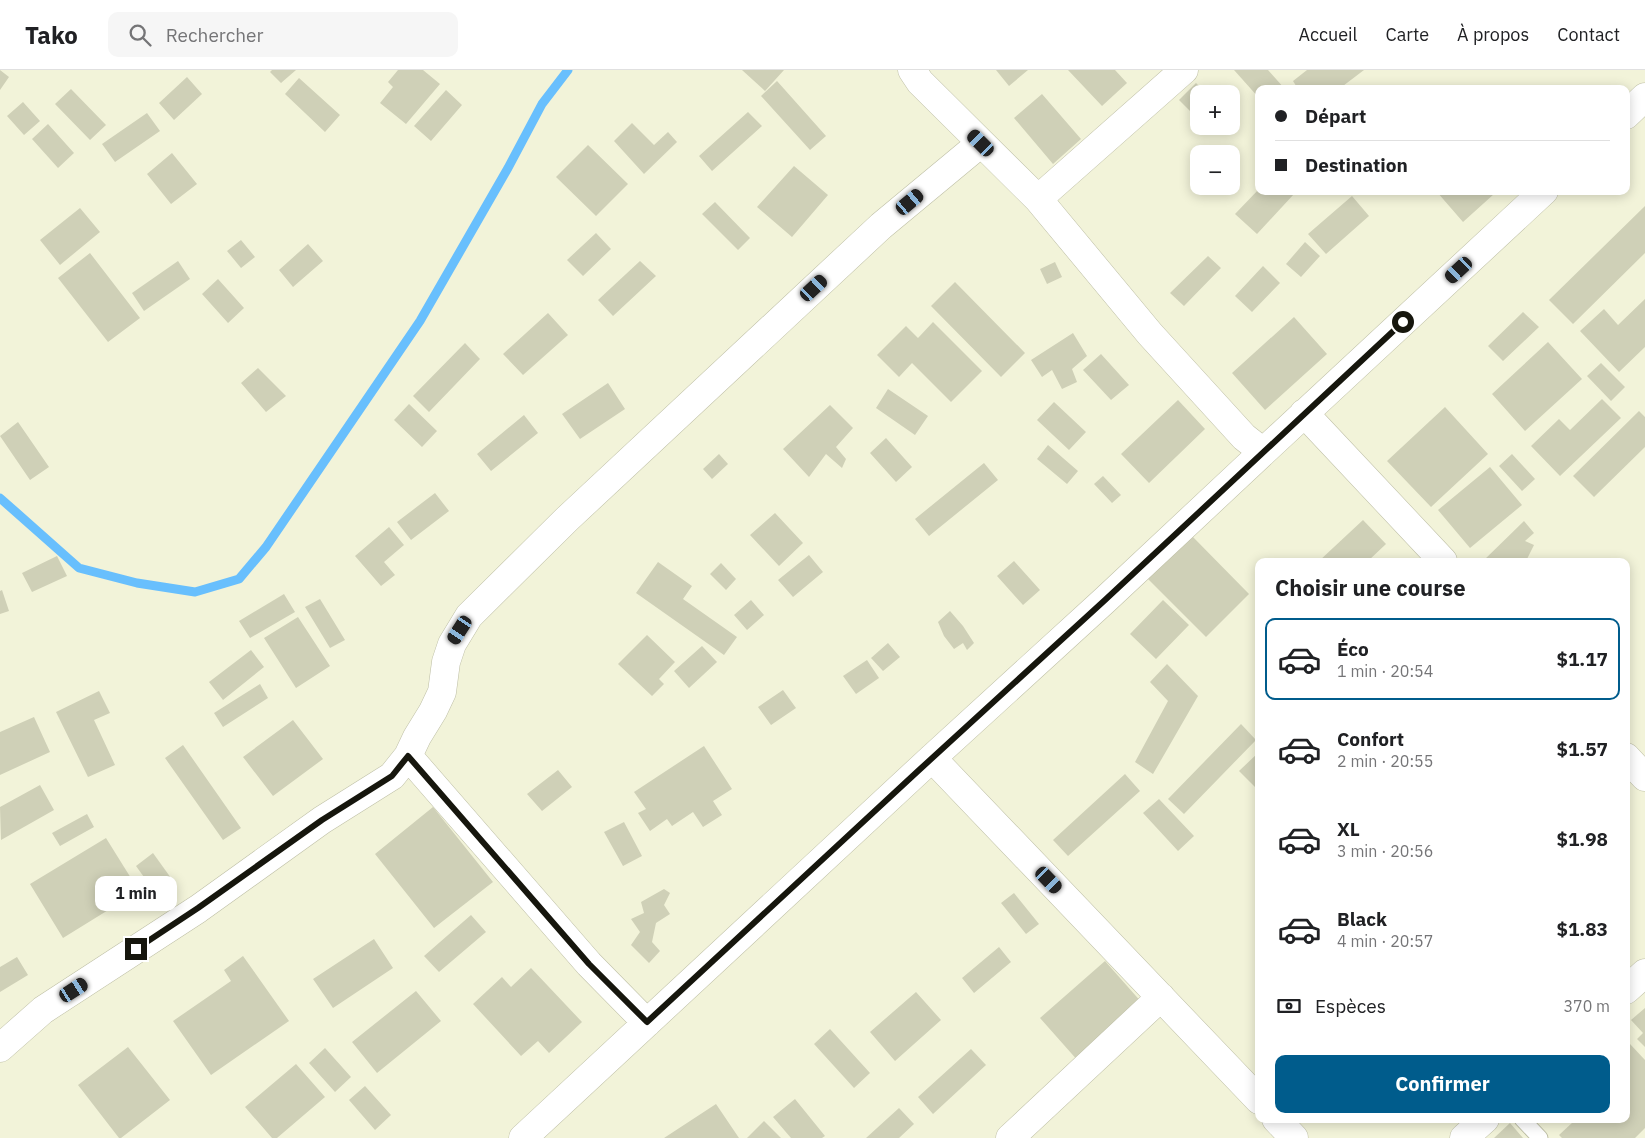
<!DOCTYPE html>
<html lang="fr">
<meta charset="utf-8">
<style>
:root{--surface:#fff;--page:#f6f6f6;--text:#202124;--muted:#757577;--line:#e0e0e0;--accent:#005c8c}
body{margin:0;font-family:"IBM Plex Sans",sans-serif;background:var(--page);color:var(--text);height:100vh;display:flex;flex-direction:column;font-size:19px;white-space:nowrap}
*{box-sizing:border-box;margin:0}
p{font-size:16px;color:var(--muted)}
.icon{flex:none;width:28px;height:28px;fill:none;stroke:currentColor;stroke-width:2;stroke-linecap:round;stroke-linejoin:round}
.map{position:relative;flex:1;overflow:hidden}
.sheet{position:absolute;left:1255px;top:488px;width:375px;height:565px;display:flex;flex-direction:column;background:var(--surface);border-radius:10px;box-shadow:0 2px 12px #0003}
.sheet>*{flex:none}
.guide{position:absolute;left:1255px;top:15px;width:375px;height:110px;border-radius:10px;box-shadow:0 2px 12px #0003;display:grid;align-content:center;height:110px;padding:0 20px;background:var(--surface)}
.fabs{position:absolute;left:1190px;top:15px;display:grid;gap:10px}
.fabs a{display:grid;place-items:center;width:50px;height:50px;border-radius:10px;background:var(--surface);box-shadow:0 2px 12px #0003;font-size:25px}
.end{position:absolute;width:22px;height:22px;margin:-11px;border:6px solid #16160d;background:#fff;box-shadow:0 0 0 2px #fff}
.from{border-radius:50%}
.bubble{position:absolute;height:35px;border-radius:10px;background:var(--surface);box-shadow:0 2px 12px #0003;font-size:16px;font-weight:800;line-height:35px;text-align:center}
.car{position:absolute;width:15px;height:30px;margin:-15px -8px;border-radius:6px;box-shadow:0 0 4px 1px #0007;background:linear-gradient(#222 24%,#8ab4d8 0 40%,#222 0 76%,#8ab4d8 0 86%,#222 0)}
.guide b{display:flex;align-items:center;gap:18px;height:48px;font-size:19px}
.guide b+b{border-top:1px solid var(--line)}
.guide i{width:12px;height:12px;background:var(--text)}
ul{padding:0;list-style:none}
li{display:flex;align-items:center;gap:15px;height:82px;margin:0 10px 8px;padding:0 10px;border:2px solid transparent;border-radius:10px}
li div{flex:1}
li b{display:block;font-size:19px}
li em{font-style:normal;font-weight:800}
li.selected{border-color:var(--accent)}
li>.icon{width:45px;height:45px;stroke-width:1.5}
h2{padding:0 20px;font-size:22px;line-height:60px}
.pay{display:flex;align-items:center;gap:12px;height:55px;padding:0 20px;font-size:19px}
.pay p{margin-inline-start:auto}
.cta{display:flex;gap:10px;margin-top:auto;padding:10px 20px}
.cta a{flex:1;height:58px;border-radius:10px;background:var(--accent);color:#fff;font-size:20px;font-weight:800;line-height:58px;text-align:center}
header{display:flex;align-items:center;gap:30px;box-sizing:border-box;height:70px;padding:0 25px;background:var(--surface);border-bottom:1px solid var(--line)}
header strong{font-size:24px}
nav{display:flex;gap:28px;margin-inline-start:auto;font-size:18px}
.search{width:350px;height:45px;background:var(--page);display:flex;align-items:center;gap:12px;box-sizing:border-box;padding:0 18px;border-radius:10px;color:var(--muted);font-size:19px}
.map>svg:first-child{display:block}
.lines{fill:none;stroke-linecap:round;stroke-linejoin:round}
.stream{stroke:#68bffd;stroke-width:9}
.building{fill:#cfd0b7}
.lane-casing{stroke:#bebfa6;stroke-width:17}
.street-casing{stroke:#bebfa6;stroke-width:29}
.lane{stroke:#fff;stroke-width:15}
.street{stroke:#fff;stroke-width:28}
.route{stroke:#16160d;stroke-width:6}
</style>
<header>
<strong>Tako</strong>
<div class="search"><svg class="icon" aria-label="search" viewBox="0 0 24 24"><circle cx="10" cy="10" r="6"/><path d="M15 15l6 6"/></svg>Rechercher</div>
<nav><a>Accueil</a><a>Carte</a><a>À propos</a><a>Contact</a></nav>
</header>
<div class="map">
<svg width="1645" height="1068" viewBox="0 0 1645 1068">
<rect width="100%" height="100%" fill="#f2f3d9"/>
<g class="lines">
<path class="stream" d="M0,428L79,498L137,513L195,522L239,509L266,477L420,251L508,98L542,34L568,0"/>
</g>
<path class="building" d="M0,0L9,7L0,20Z
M272,0H296L281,13L270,2Z
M398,0H423L440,14L406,54L380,33L393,17L388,12Z
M742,0H784L765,21Z
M996,0H1028L1009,16Z
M1068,0H1115L1127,13L1102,36Z
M1234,0H1268L1285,19H1259V28Z
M1307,0H1364L1339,19H1298L1293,11Z
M187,7L202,24L174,50L159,33Z
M299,8L340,45L325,62L285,24Z
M777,11L826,66L810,80L761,26Z
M1196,13L1207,24H1199V50L1179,30Z
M71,19L106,55L90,70L55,34Z
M446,20L462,35L431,71L414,56Z
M1042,24L1081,69L1053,94L1014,48Z
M23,32L40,51L24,65L7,46Z
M748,42L762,56L712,101L699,86Z
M147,43L160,61L115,92L102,74Z
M632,53L654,75L668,62L677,72L644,104L614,71Z
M48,54L74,83L58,98L32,69Z
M588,75L628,114L596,146L556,107Z
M172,83L197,114L171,134L147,104Z
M794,96L828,125L792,167L757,137Z
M1259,119V121H1290L1294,124L1257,164L1235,144Z
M1438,121H1492L1494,124L1463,152L1437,122Z
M1352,126L1369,146L1326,184L1308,164Z
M715,132L750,168L738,180L702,144Z
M1645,136V183L1573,254L1549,230Z
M80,138L100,162L60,195L40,170Z
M596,163L611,179L583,206L567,190Z
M241,170L255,187L241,198L227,181Z
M1305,172L1320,186L1301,207L1286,194Z
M308,174L323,191L293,217L279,200Z
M90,183L140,248L108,272L58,208Z
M1208,186L1221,198L1184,236L1170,223Z
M178,191L190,209L144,241L132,223Z
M640,191L656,206L613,246L598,230Z
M1055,192L1062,207L1047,214L1040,199Z
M1263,196L1280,213L1252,242L1235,226Z
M218,209L244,238L228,253L202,224Z
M955,212L1025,283L1001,307L931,236Z
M1645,229V277L1619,302L1580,261L1604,239L1618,255Z
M1523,242L1539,257L1503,291L1488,276Z
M548,243L568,265L523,305L503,284Z
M1294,247L1327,284L1265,340L1232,303Z
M933,252L982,301L951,332L912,293L899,307L877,285L906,256L918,268Z
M1073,263L1087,286L1072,299L1077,312L1062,319L1052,300L1042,307L1031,290Z
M1548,272L1582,309L1525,361L1492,324Z
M465,273L480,289L429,342L413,326Z
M1101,284L1129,315L1111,330L1083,300Z
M1601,293L1625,317L1611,331L1587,306Z
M258,298L286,326L266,342L241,313Z
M608,313L625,339L580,369L562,344Z
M888,319L928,346L915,365L876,338Z
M1602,329L1621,348L1560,406L1531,376L1559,349L1570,360Z
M1178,330L1205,359L1149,413L1121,384Z
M1054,332L1086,362L1069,380L1037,350Z
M409,334L437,361L422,377L394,350Z
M830,335L853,358L836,377L846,389L842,398L826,384L809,407L783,379Z
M1445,337L1488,384L1431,437L1387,391Z
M1639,341L1645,347V377L1594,427L1573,406Z
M524,345L538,363L491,401L477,384Z
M18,352L49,397L30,410L0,366Z
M886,368L912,397L896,412L870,383Z
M1048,375L1078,401L1067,414L1037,389Z
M719,384L728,394L712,409L703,399Z
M1512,384L1535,409L1522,421L1499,396Z
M984,393L998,410L929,466L915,449Z
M1490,397L1522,435L1470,478L1438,440Z
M1103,406L1121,425L1112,433L1094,414Z
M435,423L449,441L411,470L397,452Z
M775,443L803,473L779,496L750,465Z
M1363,450L1386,474L1368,491H1319Z
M1524,451L1534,463L1525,471L1534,475L1526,491H1483Z
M389,457L404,475L384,492L395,505L381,516L355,486Z
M1192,466L1249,524L1206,567L1148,509Z
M809,485L823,502L793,527L778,510Z
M57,486L67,506L32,522L22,503Z
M1014,491L1040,520L1023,535L997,506Z
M658,492L692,516L683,529L737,567L724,585L636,523Z
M721,493L736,509L726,520L710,504Z
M2,520L9,541L0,544V521Z
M284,524L295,542L250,568L239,551Z
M320,529L345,570L330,578L305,537Z
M751,530L764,545L747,560L734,545Z
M1163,530L1189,555L1156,589L1130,564Z
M950,541L963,556L974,573L967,580L963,573L954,579L944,566L938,552Z
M298,547L330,596L296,618L264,568Z
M647,565L675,592L659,609L664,614L652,626L618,594Z
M888,573L900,587L883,601L871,588Z
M702,576L717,592L689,618L674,601Z
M251,580L264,597L223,630L209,612Z
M867,590L879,608L856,624L843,606Z
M1167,594L1198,626L1153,704L1135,692L1168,631L1150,612Z
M260,614L268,628L223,657L214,643Z
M783,620L796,638L771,655L758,637Z
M99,621L110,643L94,650L115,695L88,707L56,642Z
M34,647L50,682L0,705V662Z
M293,650L323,689L273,726L243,687Z
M1241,654L1256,670L1184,744L1168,729Z
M183,675L241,758L223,770L165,688Z
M704,676L732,719L713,731L722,745L703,757L693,742L672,756L667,749L650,761L638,743L646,739L634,722Z
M1259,682V721L1239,701Z
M558,700L572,717L542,741L527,724Z
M1125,704L1140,721L1068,786L1053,770Z
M40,715L54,740L1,770L0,737Z
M1159,729L1194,766L1178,781L1143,743Z
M433,737L493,812L434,858L375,784Z
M87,744L94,757L60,776L52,763Z
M624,752L642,786L623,796L604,762Z
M106,768L139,821L63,868L30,814Z
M153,783L176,815L159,828L136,796Z
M664,819L670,823L664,835L670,844L656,853L652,872L660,881L649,893L631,875L640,862L631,849L644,843L641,832Z
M1014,823L1039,854L1026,864L1001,833Z
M471,845L486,862L439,902L424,886Z
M374,869L393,898L333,938L313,909Z
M999,877L1011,892L974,923L962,908Z
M243,886L289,951L211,1005L173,951L231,911L224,900Z
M17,887L28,905L0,922V897Z
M1105,891L1143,934L1079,992L1040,948Z
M531,898L582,952L549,983L538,971L521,986L473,934L502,907L511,917Z
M416,921L441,951L377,1003L352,972Z
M916,922L941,950L895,991L870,962Z
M1645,938V977L1637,969L1643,963L1631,950Z
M830,959L870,1003L854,1018L814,974Z
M1630,974L1645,990V1058L1635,1068H1562L1559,1065L1573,1052L1569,1049H1626V977Z
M128,977L170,1030L121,1068H119L78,1015Z
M325,978L351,1007L335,1022L309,993Z
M971,979L986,995L933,1044L918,1027Z
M296,994L325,1027L277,1068H272L245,1037Z
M365,1016L391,1045L375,1060L349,1030Z
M795,1029L825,1066L822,1068H791L773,1047Z
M716,1034L739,1068H664Z
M899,1038L914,1054L899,1068H866Z
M764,1051L781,1068H747Z
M1510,1053L1523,1068H1494Z"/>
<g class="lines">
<g class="lane-casing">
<path id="lane" d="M1522,1049L1540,1068"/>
</g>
<g class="street-casing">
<path id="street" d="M912,0L920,12L1038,129L1150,264L1244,367L1263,382
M1626,45L1645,27
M1038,129L1184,0
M1304,343L1443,491
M408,686L589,894L647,953
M1626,687L1645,707
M932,688L1259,1030
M1626,920L1645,903
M0,978L43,940L198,839L322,750L392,706L408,686L417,667L433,641L442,622L446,592L452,574L469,546L567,449L881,156L981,73
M1276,1049L1294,1068
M523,1068L932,688L1105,530L1263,382L1544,121
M1010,1068L1161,927
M1464,1068L1485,1049"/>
</g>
<use href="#lane" class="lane"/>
<use href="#street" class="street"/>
</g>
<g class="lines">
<path class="route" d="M136,879L198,838L322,750L392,706L408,686L589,894L647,952L918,701L1105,530L1403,252"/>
</g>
</svg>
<div class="fabs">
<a>+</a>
<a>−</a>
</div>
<i class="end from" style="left:1403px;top:252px"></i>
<i class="end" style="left:136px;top:879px"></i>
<div class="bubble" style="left:95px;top:806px;width:82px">1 min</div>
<i class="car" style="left:981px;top:73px;rotate:315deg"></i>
<i class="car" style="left:910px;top:132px;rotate:50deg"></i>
<i class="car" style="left:1459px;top:200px;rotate:227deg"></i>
<i class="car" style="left:814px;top:218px;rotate:47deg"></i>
<i class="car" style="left:460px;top:560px;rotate:213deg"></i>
<i class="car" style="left:1049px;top:810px;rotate:136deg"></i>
<i class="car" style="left:74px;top:920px;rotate:57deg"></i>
<div class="guide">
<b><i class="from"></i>Départ</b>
<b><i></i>Destination</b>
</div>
<section class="sheet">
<h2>Choisir une course</h2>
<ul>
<li class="selected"><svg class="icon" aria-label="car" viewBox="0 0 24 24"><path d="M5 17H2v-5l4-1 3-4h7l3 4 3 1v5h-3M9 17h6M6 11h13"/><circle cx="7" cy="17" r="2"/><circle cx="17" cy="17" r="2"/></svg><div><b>Éco</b><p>1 min · 20:54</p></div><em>$1.17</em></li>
<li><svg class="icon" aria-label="car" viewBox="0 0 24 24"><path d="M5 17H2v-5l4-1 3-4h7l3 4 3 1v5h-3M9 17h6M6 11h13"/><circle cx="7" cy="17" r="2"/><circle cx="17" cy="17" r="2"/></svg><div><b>Confort</b><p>2 min · 20:55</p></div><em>$1.57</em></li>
<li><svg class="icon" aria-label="car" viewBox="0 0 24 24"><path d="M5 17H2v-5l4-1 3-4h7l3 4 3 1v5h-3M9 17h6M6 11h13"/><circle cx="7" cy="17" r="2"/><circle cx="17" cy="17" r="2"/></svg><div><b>XL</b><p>3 min · 20:56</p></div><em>$1.98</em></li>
<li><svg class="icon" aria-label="car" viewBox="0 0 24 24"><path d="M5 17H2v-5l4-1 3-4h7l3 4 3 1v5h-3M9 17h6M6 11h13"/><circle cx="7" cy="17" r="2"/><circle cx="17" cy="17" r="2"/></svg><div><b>Black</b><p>4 min · 20:57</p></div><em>$1.83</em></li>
</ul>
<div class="pay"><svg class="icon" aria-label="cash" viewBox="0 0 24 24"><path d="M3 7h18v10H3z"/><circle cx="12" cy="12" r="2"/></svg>Espèces<p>370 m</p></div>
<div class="cta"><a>Confirmer</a></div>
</section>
</div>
